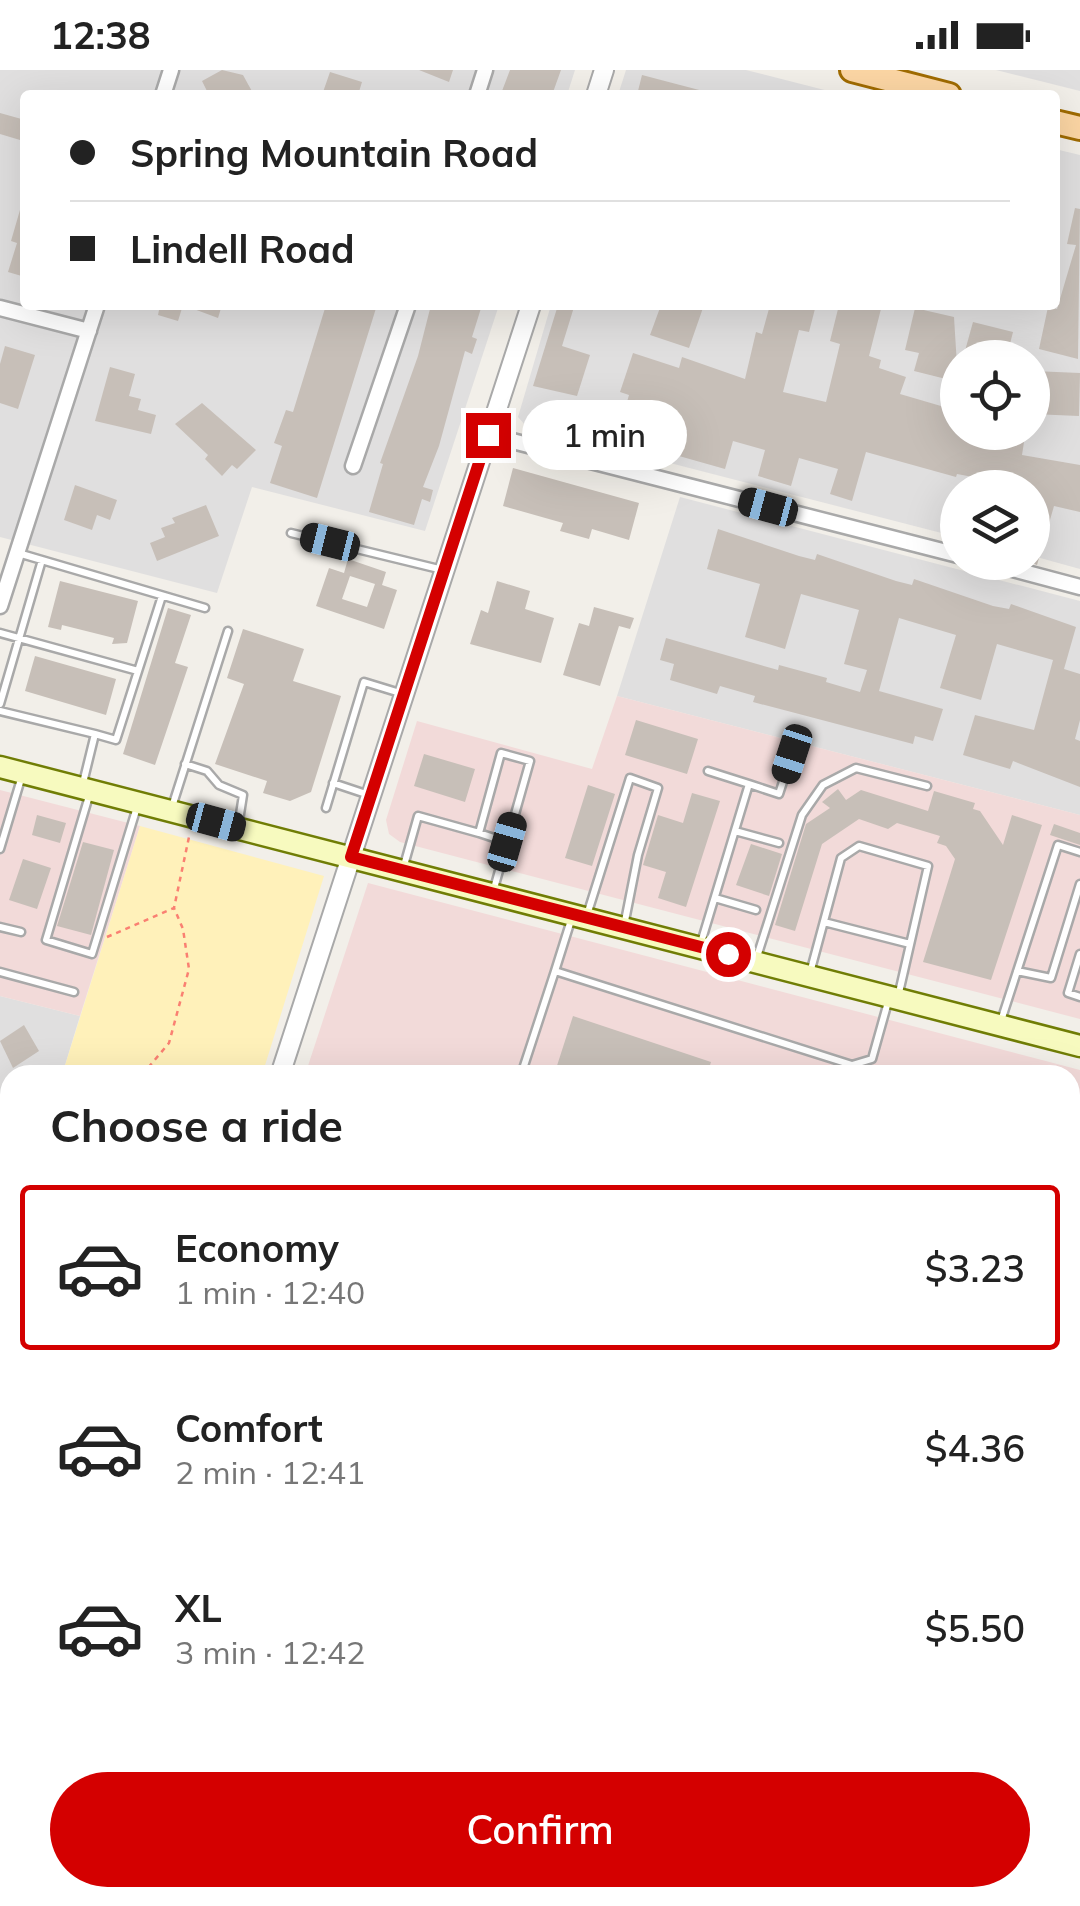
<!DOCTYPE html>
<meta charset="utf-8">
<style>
:root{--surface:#fff;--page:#f6f6f6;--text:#222;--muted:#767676;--line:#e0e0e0;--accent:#d40000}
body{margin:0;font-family:Mulish,sans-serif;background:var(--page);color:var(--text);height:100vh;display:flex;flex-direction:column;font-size:38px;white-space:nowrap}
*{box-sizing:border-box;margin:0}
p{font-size:32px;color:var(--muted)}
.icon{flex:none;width:55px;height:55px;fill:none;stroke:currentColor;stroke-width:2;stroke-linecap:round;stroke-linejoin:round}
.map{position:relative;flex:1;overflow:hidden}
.sheet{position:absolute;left:0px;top:995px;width:1080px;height:842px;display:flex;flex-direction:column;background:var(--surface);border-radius:30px 30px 0 0;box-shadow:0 10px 40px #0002}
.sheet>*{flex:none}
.banner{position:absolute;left:20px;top:20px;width:1040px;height:220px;border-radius:10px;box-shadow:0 10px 40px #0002;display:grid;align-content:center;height:220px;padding:0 50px;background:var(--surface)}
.buttons{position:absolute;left:940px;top:270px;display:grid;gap:20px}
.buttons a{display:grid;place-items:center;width:110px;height:110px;border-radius:50%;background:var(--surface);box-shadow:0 10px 40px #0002;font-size:50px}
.end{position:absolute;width:45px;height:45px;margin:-22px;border:12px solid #d40000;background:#fff;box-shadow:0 0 0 5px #fff}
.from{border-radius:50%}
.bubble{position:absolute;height:70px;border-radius:35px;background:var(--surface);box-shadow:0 10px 40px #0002;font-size:32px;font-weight:600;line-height:70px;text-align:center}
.car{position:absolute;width:30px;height:60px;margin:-30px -15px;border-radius:12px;box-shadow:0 0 8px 2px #0007;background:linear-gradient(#222 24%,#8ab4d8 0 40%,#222 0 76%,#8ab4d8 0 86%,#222 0)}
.banner b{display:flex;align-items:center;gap:35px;height:95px;font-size:38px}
.banner b+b{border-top:2px solid var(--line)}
.banner i{width:25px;height:25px;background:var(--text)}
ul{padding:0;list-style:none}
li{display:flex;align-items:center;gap:30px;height:165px;margin:0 20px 15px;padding:0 30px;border:5px solid transparent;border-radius:10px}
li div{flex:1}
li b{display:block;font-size:38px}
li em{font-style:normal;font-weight:600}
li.on{border-color:var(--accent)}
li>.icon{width:90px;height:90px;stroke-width:1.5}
h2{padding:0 50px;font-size:45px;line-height:120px}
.action{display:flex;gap:20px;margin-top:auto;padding:20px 50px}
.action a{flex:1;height:115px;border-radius:60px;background:var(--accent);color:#fff;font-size:40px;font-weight:600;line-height:115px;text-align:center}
.status{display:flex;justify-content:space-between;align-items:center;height:70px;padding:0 50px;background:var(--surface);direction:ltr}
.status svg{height:28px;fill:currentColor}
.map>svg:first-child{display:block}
.residential{fill:#e0dfdf;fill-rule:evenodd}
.commercial{fill:#f2dad9}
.sand{fill:#fff1ba}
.building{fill:#c7bfb8;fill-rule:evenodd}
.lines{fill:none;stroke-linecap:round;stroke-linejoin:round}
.service-casing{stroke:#a9a9a9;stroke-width:11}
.minor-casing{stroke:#a9a9a9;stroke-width:19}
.tertiary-casing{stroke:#a9a9a9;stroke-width:22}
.secondary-casing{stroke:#707d05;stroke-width:25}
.primary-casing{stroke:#a06b00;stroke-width:28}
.path{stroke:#fa8072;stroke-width:2.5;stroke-dasharray:5 5;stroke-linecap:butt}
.service{stroke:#fff;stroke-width:6}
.minor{stroke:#fff;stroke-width:14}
.tertiary{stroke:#fff;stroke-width:18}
.secondary{stroke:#f7fabf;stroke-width:20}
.primary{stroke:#fcd6a4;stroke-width:22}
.route{stroke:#d40000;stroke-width:12}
</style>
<div class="status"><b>12:38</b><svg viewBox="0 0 49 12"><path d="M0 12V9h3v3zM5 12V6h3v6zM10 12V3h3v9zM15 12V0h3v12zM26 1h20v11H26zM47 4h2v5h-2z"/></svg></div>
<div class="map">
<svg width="1080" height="1836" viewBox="0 0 1080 1836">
<rect width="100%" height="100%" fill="#f2efe9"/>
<path class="residential" d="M0,0H575L567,25H25V235H499L425,461L252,417L217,523L0,467Z
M626,0H746L844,25H618Z
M996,0H1080V21Z
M1055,79L1080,85V499L1033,486L1032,418H958L957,467L542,360L526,356L518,347L551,235H1055ZM958,288H1032V362H958Z
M680,427L1080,531V745L617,626Z
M0,926L80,946L62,1005H10V1175L0,1208Z
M1080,1253V1321L1070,1318V1288Z
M0,1643L10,1646V1763L0,1794Z
M39,1828H723L755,1836H36Z"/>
<path class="commercial" d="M617,626L1080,745V949L400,772L389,764L386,750L417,651L592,699Z
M0,720L140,756L80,946L0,926Z
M368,813L1080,1000V1134L1070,1162V1005H305Z
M10,1175V1591L0,1589V1208Z"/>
<path class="sand" d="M140,756L324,806L262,1005H62Z
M1070,1318L1080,1321V1552L1070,1549Z"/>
<path class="building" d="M222,0L243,5L254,25H209L202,11Z
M419,0H453L449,12Z
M510,0H561L552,25L502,21Z
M330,2L362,12L358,25H322Z
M642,5L703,21V25H637Z
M0,43L25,50L20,70L0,64Z
M22,133L25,134V207L8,202L17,173L11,171Z
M1075,138L1080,139L1078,289L1039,279L1048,237L1057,239L1076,175L1067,174Z
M160,235H183L178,251L158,245Z
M183,235H222L218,248Z
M326,235H377L317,428L270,413L282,376L274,373L286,340L293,342Z
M431,235H482L472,267L477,269L472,284L465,281L439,376L423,417L433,420L430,432L422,429L414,455L369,442L383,394L380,393L418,286Z
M558,235L574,237L562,276L590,285L577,326L533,316Z
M661,235H704L689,278L650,265Z
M770,235H816L809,262L799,260L783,322L826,332L840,274L830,271L839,235H882L869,286L881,290L879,298L906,307L900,324L958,341V362L1024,372L1022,385L1080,395V442L1054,436L1037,495L1032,493V418L957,404L956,407L866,382L852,431L830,424L838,399L799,388L791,416L758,406L765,380L733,371L725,399L679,386L687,360L654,350L646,378L616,370L629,325L620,322L633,283L679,298L682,287L745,309L756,262L762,264Z
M915,238L954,247L958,312L914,301L919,283L905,280Z
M973,252L1013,262L1008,282L1003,280L1001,288H963Z
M5,276L35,285L18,339L0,333V294Z
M110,297L135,304L129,326L141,329L138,340L156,345L151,364L95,351Z
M1033,301L1080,303L1079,346L1032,344Z
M202,333L256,380L237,399L232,395L222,406L205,389L208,385L175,354Z
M553,343L585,352L581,364L549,355Z
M513,398L639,433L629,470L592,459L589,469L560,461L563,453L503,436Z
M75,415L117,430L110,450L97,445L92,460L64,450Z
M206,435L219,466L157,491L150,473L165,467L161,458L175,453L172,448Z
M718,459L799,486L815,490L817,484L896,511L912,515L914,509L993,536L1009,539L1011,534L1076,557L1064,599L1080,604V650L1075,669L1080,671V717L1013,691L1010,699L963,685L975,645L1034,660L1053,590L997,574L981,630L940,618L956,565L899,548L879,621L943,639L933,671L915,666L913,674L753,632L755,626L720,616L717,624L670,610L674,594L660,590L666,568L778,600L779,595L827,608L826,612L860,622L867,600L844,594L859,540L801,524L785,579L745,567L760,514L707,499Z
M348,489L386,502L382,515L397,520L384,559L316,536L329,498L344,503ZM350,506L375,514L367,537L342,529Z
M60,511L138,531L127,573L112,574L114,568L62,555L61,560L48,557Z
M497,511L530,521L525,539L554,548L541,593L470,574L481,540L488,543Z
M594,537L634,548L630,559L619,556L600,616L563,605L579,553L589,556Z
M168,538L191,545L175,593L188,597L155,695L123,684Z
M243,559L304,579L293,611L341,626L311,722L290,731L263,723L267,711L215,694L244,614L227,608Z
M35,586L116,609L106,645L25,621Z
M636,650L698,669L687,704L625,685Z
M424,684L475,699L465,732L414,716Z
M588,715L615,724L592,796L565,788Z
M838,719L846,730L861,720L928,741L934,721L975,733L973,739L980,741L1003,775L1012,745L1042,755L991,910L923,892L955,789L946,776L937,773L940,766L897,753L888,759L859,749L822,774L795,861L775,855L806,754L830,738L822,732Z
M692,723L720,731L686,837L658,828L666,802L643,795L658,745L683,753Z
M37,745L66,753L60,773L32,765Z
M1054,754L1080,763V775L1050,765Z
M83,772L114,780L91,865L57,856Z
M751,774L782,784L769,826L736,815Z
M23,789L51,798L37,839L9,830Z
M573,946L711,992L707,1005H554Z
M24,955L39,981L13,998L0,971Z"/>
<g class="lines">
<g class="service-casing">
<path id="service" d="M291,463L443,500
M18,483L205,538
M0,563L138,601
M0,634L42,490
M0,641L95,664
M185,694L207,701L219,715L243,725L238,757
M83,713L95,664L116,670L162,526
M333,713L369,725
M749,714L779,724L792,684
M89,726L46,870L92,884L137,737
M326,738L364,612L400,623
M171,740L228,561
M735,761L779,773
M479,763L506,772
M0,779L21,709
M403,799L418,746L479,763L501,683L530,691L493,822
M715,828L756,840
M587,845L630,708L658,718L638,785L624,856
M572,847L555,901L852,995L872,989L888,932
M824,852L910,874
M0,857L21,862
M700,876L749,714L708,701
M1080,884L1068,923L1080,927
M756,890L802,745L823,715L856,698L927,716
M1017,901L1051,908L1080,814
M0,902L74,922
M810,903L841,788L859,776L928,796L898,927
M1000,954L1058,775L1080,782
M521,1005L555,901
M0,1273L10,1275
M0,1364L10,1367
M0,1457L10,1460
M0,1504L10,1507"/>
</g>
<g class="minor-casing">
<path id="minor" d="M163,25L171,0
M477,25L485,0
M0,238L89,261
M489,365L958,485
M353,396L408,235
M986,492L1080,517
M0,536L97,235
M0,1155L10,1158
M1070,1219L1074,1205
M356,1828L388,1836
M212,1836L214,1828
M867,1836L870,1828"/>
</g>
<g class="tertiary-casing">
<path id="tertiary" d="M596,25L604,0
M280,1005L531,235
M0,1612L10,1615
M814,1828L848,1836
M11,1836L14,1828"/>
</g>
<g class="secondary-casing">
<path id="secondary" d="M0,697L1080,976"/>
</g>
<g class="primary-casing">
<path id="primary" d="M852,0L949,25
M1055,52L1080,58"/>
</g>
<path class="path" d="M107,867L174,838L189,767
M142,1005L169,973L189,899L183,859L174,838"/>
<use href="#service" class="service"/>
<use href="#minor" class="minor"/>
<use href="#tertiary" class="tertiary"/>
<use href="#secondary" class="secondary"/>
<use href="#primary" class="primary"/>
</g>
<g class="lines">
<path class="route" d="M488,365L351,787L728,884"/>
</g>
</svg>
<div class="buttons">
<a><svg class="icon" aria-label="locate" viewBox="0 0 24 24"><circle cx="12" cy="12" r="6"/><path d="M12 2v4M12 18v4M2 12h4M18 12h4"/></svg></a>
<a><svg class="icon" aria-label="layers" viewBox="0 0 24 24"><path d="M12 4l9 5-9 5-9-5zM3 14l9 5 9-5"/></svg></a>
</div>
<i class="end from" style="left:728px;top:884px"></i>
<i class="end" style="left:488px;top:365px"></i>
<div class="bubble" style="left:522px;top:330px;width:165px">1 min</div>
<i class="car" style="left:768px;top:437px;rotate:285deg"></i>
<i class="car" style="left:330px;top:472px;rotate:284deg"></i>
<i class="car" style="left:792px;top:684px;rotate:198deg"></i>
<i class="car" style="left:216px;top:752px;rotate:105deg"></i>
<i class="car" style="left:507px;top:772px;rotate:16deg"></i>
<div class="banner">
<b><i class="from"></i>Spring Mountain Road</b>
<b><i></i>Lindell Road</b>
</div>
<section class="sheet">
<h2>Choose a ride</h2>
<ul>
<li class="on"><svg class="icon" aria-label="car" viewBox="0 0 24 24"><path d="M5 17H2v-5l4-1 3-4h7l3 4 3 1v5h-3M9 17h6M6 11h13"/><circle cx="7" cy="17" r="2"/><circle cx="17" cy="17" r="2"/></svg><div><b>Economy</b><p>1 min · 12:40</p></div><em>$3.23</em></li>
<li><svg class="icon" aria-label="car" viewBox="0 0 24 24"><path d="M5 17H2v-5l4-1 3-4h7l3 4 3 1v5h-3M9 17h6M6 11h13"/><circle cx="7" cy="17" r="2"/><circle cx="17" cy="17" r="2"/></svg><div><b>Comfort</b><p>2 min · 12:41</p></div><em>$4.36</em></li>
<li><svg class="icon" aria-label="car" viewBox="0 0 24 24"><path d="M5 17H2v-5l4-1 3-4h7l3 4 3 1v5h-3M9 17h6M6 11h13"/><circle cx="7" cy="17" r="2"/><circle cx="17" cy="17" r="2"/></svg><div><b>XL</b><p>3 min · 12:42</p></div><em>$5.50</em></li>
</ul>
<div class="action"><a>Confirm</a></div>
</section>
</div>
